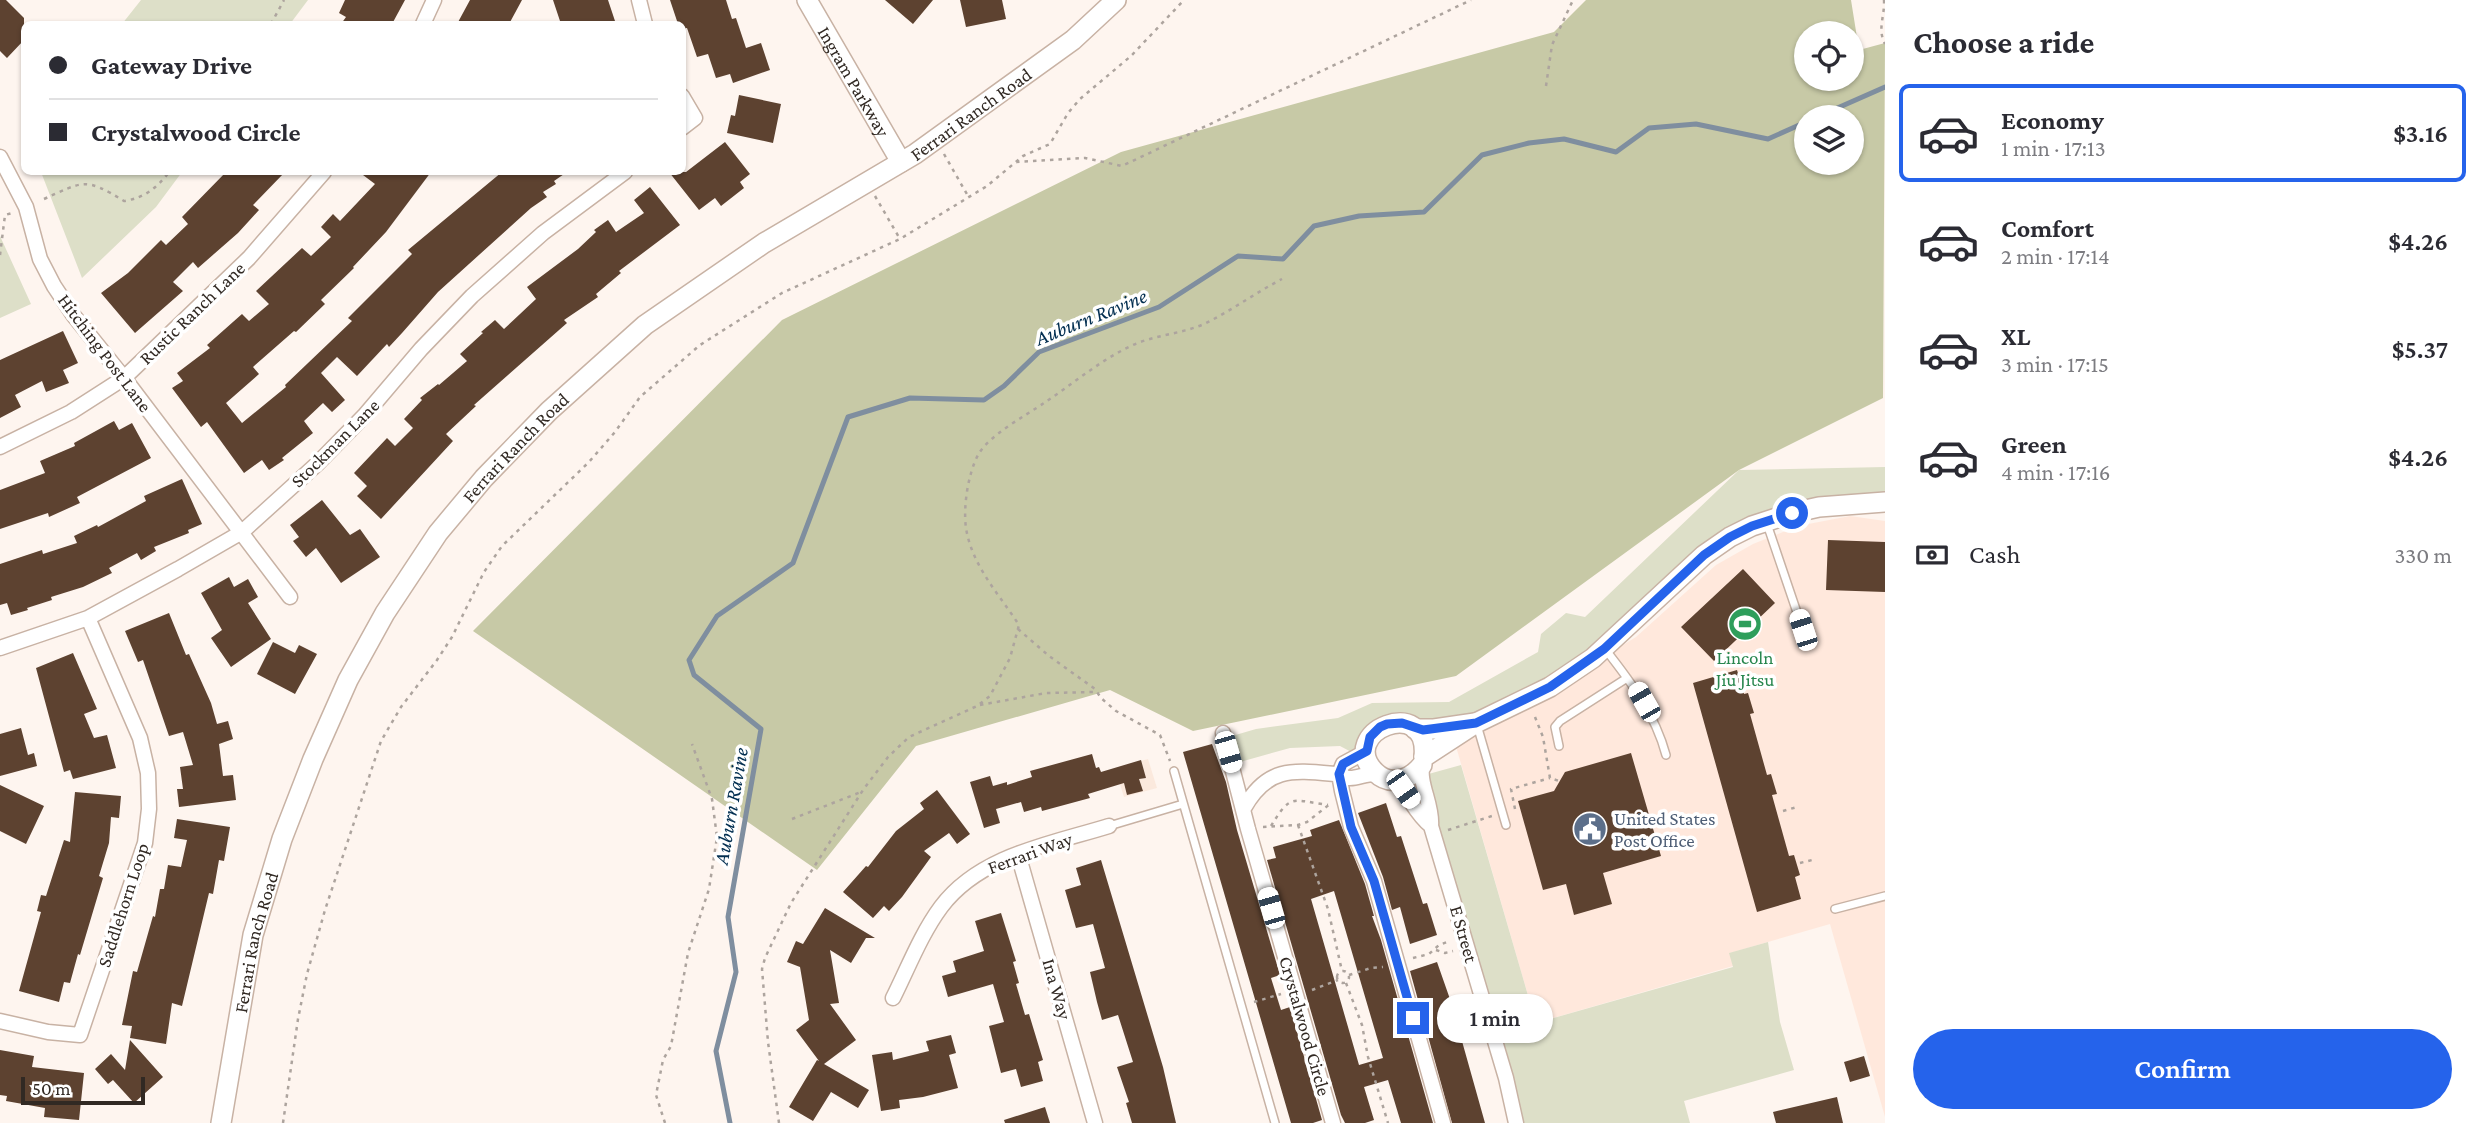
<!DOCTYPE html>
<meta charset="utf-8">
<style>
:root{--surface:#fff;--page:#f7f7f7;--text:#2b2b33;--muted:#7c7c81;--line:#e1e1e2;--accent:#2563eb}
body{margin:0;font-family:"Crimson Pro",serif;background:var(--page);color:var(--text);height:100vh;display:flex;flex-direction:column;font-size:26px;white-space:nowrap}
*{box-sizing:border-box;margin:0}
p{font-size:23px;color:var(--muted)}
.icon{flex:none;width:38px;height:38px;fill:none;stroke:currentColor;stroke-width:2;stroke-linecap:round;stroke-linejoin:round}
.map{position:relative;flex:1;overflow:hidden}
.sheet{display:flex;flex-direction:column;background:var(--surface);width:595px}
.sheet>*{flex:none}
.guide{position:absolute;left:21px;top:21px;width:665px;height:154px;border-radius:10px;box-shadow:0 2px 5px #0004;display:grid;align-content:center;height:154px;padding:0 28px;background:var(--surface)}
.tools{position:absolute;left:1794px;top:21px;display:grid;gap:14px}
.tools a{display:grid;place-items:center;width:70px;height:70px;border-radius:50%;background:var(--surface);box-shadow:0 2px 5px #0004;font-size:35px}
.scale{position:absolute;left:21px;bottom:18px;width:124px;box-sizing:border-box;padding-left:7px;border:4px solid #312923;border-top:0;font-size:19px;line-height:24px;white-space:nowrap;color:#312923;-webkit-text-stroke:5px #fff;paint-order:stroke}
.end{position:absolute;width:32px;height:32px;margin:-16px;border:9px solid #2563eb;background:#fff;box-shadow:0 0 0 4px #fff}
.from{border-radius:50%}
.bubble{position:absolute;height:49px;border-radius:24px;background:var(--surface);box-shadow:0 2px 5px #0004;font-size:23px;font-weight:600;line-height:49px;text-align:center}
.car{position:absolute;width:21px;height:42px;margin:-21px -10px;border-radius:9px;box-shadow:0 0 5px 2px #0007;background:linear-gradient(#fff 24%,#345 0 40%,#fff 0 76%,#345 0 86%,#fff 0)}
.guide b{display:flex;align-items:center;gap:24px;height:66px;font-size:26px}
.guide b+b{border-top:2px solid var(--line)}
.guide i{width:18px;height:18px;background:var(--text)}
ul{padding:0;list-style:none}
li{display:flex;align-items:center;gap:21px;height:98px;margin:0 14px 10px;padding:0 14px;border:4px solid transparent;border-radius:10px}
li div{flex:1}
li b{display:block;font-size:26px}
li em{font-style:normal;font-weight:600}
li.active{border-color:var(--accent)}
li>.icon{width:63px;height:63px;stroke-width:1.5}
h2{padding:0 28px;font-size:32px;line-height:84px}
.pay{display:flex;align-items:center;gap:18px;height:77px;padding:0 28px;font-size:26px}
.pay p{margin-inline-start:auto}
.button{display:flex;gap:14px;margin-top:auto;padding:14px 28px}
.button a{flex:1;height:80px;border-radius:42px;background:var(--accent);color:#fff;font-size:28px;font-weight:600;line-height:80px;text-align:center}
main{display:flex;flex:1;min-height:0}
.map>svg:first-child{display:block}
.commercial{fill:#ffe8dc}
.built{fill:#fbe9dd}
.green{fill:#dddfc8}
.forest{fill:#c7c9a6;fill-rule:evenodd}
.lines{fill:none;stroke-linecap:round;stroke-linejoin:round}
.stream{stroke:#7f8e9f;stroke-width:5}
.building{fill:#5d4230;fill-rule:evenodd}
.lane-casing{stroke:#c8b2a4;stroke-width:10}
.street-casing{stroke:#c8b2a4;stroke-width:17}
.secondary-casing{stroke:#c8b2a4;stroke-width:22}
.path{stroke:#ada49e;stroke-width:2.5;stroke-dasharray:3.5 5;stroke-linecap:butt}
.lane{stroke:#fff;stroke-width:7}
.street{stroke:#fff;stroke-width:14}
.secondary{stroke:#fff;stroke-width:19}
.route{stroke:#2563eb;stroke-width:9}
.labels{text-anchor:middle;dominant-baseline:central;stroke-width:7;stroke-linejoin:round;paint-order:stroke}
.street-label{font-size:19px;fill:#312923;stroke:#fff}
.leisure-label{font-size:19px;fill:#27864d;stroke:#fff}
.service-label{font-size:19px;fill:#4e5e75;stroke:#fff;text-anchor:start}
.water-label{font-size:21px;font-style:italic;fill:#022e50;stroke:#fff}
</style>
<main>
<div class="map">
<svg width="1885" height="1123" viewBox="0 0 1885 1123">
<rect width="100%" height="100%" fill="#fef5ef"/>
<path class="commercial" d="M1850,516L1885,521V1117L1830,924L1730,953L1733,966L1536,1023L1453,736L1526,704L1636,637L1716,565L1753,544L1798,526Z"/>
<path class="built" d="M1148,759L1157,788L1124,797L1115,768Z"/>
<path class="green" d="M141,0H308L290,24H122Z
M41,172H182L156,207L82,278Z
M0,236L31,304L0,318Z
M1885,467V497L1711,544L1601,646L1521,697L1453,728L1406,717L1357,755L1340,746L1290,748L1240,762L1232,736L1256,729L1338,718L1372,703L1449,702L1538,652L1541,634L1566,613L1585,617L1739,470Z
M1461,765L1536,1023L1733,967L1729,953L1768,942L1780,1022L1794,1070L1684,1101L1690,1123H1519L1437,832L1414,778Z"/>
<path class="forest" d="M1586,0H1851L1859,50L1885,43L1883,398L1739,470L1456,676L1193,731L1110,690L916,746L817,870L473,631L782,320L1121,152L1554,32ZM1806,33H1852V79H1806ZM1806,117H1852V163H1806Z"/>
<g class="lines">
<path class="stream" d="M1817,117L1885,87
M730,1123L716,1051L736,972L728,917L761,729L694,675L689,660L717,616L793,563L848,417L910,398L984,400L1004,386L1039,352L1159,307L1238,256L1283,259L1314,226L1359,216L1424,212L1482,155L1529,143L1564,139L1616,152L1649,128L1696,124L1768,139L1806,122"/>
</g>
<path class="building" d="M0,0H6L24,18V40L7,58L0,51Z
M345,0H405L392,24H341L346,17L339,13Z
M470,0H522L509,24H457Z
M553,0H608L616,24H561Z
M670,0H726L732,19L736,18L746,48L761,43L770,70L733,83L730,74L716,78L708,54L697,57L687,28L682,29V24H678Z
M885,0H933L913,24Z
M960,0H1002L1006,19L966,27Z
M739,95L781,104L773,143L727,133L731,115L735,116Z
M725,142L750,174L740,182L744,188L721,206L715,198L699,210L669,172H686Z
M226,172H285L253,205L259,210L238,233L198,268L193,262L173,282L183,291L135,333L101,293L128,273L161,240L166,245L188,224L182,217Z
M359,172H431L386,232L353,267L354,268L321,300L325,304L296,332L294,331L253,367L259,374L226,403L242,423L286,387L285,385L352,321L348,318L412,254L408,250L502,172H567L554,181L556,184L543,192L547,197L531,208L438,292L402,333L389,347L387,344L357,376L337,357L321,373L345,400L332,412L323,403L304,421L313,433L282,458L284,460L269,470L262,460L244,473L207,422L201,427L172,388L183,381L177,373L210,348L207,345L242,314L249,321L269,304L256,291L302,248L311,256L331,237L321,227L333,214L340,221L375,184Z
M650,187L680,225L619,271L621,273L596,294L598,297L564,320L567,323L474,405L476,406L446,434L453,441L381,519L357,496L367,486L354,473L387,438L395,446L413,428L404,419L422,400L420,398L438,384L439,385L467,361L460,354L483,333L481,332L495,320L504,329L536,299L527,287L578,249L596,232L594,230L608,220L616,232L644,213L634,200Z
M63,331L78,363L63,370L69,383L46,392L42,381L15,395L21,407L0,418V360Z
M114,421L119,430L132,423L151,458L77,497L80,503L49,517L48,513L0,529V490L45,473L40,461L75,446L74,443Z
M182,479L202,524L188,530L189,533L154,547L156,551L141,560L137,553L109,568L112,573L83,587L51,597L52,600L27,608L28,610L11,615L7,603L0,605V564L42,550L43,554L77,543L74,536L97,525L98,527L146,501L144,496Z
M322,500L350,535L360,529L380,557L341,583L316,548L306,557L293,541L299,537L290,525Z
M1828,540L1885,542V592L1826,590Z
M1743,569L1775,603L1714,661L1681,627Z
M229,577L234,587L248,579L258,597L248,603L271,639L231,667L211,638L222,630L201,593Z
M169,613L186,655L189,654L211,703L217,724L228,721L233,739L219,744L223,776L233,775L236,800L179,807L177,789H183L180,767L193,765L183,732L169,736L143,660L138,662L125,631Z
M273,642L295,653L299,645L317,654L295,694L257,674Z
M73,653L97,709L84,714L94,738L107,735L116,768L73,779L70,770L64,772L36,668Z
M1737,670L1744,694L1748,693L1754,713L1750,714L1767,775L1771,774L1777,794L1772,795L1789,856L1794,855L1800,875L1795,877L1801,899L1757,912L1693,683Z
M21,728L28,755L34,753L37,766L0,776V734Z
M1212,744L1226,782L1237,830L1280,975L1271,978L1281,1010L1290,1007L1322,1120L1313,1123H1291L1183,752Z
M1631,753L1661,856L1603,873L1612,904L1574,915L1566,884L1543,890L1518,801L1554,791L1565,772Z
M1092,754L1096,768L1099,767L1101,772L1141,760L1146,778L1139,779L1143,791L1127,795L1124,783L1088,794L1090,798L1042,811L1041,807L1024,812L1021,802L996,809L1000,823L984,828L970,782L990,776L993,786L1007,782V785L1032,777L1030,771Z
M0,785L44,806L26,844L0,831Z
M937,790L970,834L957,844L949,833L924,851L931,857L902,897L889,911L884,906L873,918L843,892L866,866L868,867L896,831L924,809L920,803Z
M75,792L121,796L119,818L111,817L109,843L99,876L103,878L80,955L78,954L70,983L64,982L59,1002L19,991L41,912L37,911L41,895L46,896L64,840L70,842Z
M1386,803L1397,837L1401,836L1423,904L1427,903L1437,935L1410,944L1400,907L1392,910L1383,877L1358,813Z
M177,819L230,827L224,861L219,860L213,894L209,893L182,1006L172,1003L166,1044L130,1038L132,1026L122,1025L133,971L137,972L153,916L155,917L160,889H164L168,865L181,867L187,840L174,838Z
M1339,820L1365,884L1374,916H1372L1381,940L1433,1123H1401L1388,1080L1364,1087L1374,1120L1365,1123H1345L1341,1115L1267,860L1276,858L1273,847L1312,836L1310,830ZM1334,891L1383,1058L1359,1065L1311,899Z
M1101,860L1163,1067L1176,1123H1132L1126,1103L1129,1102L1117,1067L1133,1062L1118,1015L1102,1020L1097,1002L1090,972L1105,968L1093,924L1076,928L1065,890L1081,885L1076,868Z
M825,908L875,938H866L851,963L830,950L839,1003L830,1004L856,1040L824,1064L869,1090L858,1108L831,1092L813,1121L789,1107L817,1060L819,1061L796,1030L809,1020L800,967L787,962L796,941L803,944Z
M1001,913L1016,961L1013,962L1019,983L1016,984L1025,1015L1029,1014L1043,1060L1038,1062L1043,1081L1021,1087L1016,1069L1001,1073L989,1026L1004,1022L993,984L948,997L942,976L956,972L953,961L984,951L975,921Z
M1437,962L1451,1002L1485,1123H1452L1410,971Z
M951,1035L956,1053L949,1055L958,1088L923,1097L899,1100L900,1108L881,1111L872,1055L892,1052L893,1060L929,1051L926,1041Z
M130,1040L163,1077L134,1103L113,1080L108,1084L95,1069L111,1054L125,1070Z
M0,1050L34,1056L32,1067L84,1073L79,1120L44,1117L45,1108L6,1101L7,1096L0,1095Z
M1864,1056L1870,1076L1850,1082L1844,1062Z
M1837,1097L1843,1123H1776L1773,1112Z
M1045,1107L1050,1123H1005L1004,1120Z"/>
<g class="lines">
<g class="lane-casing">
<path id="lane" d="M1766,521L1803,630
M1605,649C1631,682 1655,714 1666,755
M1477,725L1506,825
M1559,746L1555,727L1560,721L1627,678
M1174,771L1275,1123
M1109,826L1183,804
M1835,909L1885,896"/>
</g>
<g class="street-casing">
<path id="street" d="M639,0L645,24
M423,24L434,0
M682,96L695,118L682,128
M0,157L26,207L40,259L54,286L74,316L124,378L290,597
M0,447L71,412L124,378L249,258L324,172
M0,648L88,618L178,569L242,532L317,464L364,416L421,349L472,296L543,233L625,172
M1223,733L1248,829L1333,1123
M1367,751L1343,764L1339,774L1342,791L1351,827L1374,881L1443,1123
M1423,761C1417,783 1433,803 1431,826L1506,1078L1516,1123
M1394,780C1409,794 1415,814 1431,826
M1244,808C1267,767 1292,770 1334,774C1339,774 1345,778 1350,778C1359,778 1367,773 1377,774
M1018,854L1095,1123
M893,998C908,968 921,934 941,907C980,855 1051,844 1109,826
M0,1021L48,1032L80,1035L145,843L149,809L148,773L140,738L88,618"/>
</g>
<g class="secondary-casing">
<g id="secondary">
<path id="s1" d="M807,0L901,162"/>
<path d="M1415,729H1434L1475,723"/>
<path d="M1424,757L1476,723L1550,687L1593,658L1704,555L1730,537L1752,526L1792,513L1819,507L1885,502"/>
<path d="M1422,765C1410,780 1390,787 1375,772C1335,732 1430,693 1424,757"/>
<path id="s2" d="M221,1123L253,935L282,839L313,759L348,680L385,613L438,533L484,478L549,411L645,325L764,243L915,154L1073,40L1116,0"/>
</g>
</g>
<path class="path" d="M1884,0C1885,16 1877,29 1885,44
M271,24L284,0
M1546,86L1552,45L1573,0
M944,154L968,196
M1016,162L1085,158L1122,166L1471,0
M875,196L900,239
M44,199C84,181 85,177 124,201C144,198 157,188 169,172
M0,255L5,215L12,213
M1018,629L1049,656L1095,689L1101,698L1116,711L1160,735L1170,761
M980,705L1046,693L1095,692
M1535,717L1543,737L1550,778L1559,781
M1515,809L1511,789L1550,778
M1783,811L1797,807
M792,819L861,792
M1298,825L1328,909L1342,971
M1271,826C1291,793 1292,800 1328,805
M1263,827L1298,825L1307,822L1330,804
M1448,830L1492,816
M1800,863L1812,860
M1436,950L1445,953L1453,951
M1413,958L1429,954L1439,945L1450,941
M1337 977a6 6 0 1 1 12 0a6 6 0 1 1-12 0Z
M1349,975L1371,968L1383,967
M1346,983L1362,1025L1368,1057L1388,1123
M1312,990L1338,980
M1254,1002L1281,994
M283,1123L298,1019L307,974L325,910L381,741L401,707L437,660L452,637L484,572L502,546L589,462L615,432L640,397L700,345L782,293L900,239L987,186L1023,156L1050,144L1068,113L1080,99L1131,56L1184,0
M665,1123L656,1095L663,1060L671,1046L688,953L709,889L717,837L712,799L692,744
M779,1123L768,1042L762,969L765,958L791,903L863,790L888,757L909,737L977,706L990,696L1010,658L1019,625C999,594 972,566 966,528C963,507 968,474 978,455C989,435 1025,416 1044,403C1073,384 1100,360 1133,345C1155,335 1181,334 1204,324C1231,311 1255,293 1282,279"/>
<use href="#lane" class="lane"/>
<use href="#street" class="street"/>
<use href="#secondary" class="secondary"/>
</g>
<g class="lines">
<path class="route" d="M1413,1018L1374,881L1351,827L1339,774L1343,764L1367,751L1370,737L1380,727L1387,724L1402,723L1423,730L1476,723L1550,687L1604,649L1704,555L1730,537L1752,526L1792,513"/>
</g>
<defs>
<g id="stadium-disc" transform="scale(1.75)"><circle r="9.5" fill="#2e9e5b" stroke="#fff"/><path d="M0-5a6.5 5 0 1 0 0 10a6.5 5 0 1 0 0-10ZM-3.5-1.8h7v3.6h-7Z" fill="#fff"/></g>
<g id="civic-disc" transform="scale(1.75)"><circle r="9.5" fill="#5c6f8a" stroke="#fff"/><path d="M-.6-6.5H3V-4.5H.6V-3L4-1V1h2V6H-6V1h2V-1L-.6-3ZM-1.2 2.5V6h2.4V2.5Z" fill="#fff"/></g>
</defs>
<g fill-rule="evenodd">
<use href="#stadium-disc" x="1745" y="624"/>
<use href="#civic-disc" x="1590" y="829"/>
</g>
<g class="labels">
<g class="street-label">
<text stroke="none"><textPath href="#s1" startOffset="94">Ingram Parkway</textPath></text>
<text stroke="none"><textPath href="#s2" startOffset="1318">Ferrari Ranch Road</textPath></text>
<text transform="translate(192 313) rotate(-44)">Rustic Ranch Lane</text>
<text transform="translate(105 353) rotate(53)">Hitching Post Lane</text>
<text transform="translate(335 443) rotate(-45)">Stockman Lane</text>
<text stroke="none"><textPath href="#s2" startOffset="751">Ferrari Ranch Road</textPath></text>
<text transform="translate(1030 853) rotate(-20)">Ferrari Way</text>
<text transform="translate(123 905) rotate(-72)">Saddlehorn Loop</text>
<text transform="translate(1464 934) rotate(74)">E Street</text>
<text stroke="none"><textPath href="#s2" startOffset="184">Ferrari Ranch Road</textPath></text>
<text transform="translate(1057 989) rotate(74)">Ina Way</text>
<text transform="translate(1305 1026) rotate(74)">Crystalwood Circle</text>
</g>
<g class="leisure-label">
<text x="1745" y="657">Lincoln<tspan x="1745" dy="22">Jiu Jitsu</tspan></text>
</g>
<g class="service-label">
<text x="1614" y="818">United States<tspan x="1614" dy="22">Post Office</tspan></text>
</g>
<g class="water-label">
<text transform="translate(1091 317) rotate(-22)">Auburn Ravine</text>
<text transform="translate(731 806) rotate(-80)">Auburn Ravine</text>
</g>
</g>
</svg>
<div class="tools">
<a><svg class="icon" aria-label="locate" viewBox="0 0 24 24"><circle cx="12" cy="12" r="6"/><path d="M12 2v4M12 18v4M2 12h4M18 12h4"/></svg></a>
<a><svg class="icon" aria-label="layers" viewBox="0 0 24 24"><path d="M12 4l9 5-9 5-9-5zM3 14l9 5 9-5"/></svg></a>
</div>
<div class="scale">50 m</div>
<i class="end from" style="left:1792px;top:513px"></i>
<i class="end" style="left:1413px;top:1018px"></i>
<div class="bubble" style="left:1437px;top:994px;width:116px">1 min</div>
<i class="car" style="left:1803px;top:630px;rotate:342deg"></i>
<i class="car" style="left:1644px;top:702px;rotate:330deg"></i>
<i class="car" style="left:1228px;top:752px;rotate:164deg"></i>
<i class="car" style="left:1403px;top:789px;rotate:145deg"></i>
<i class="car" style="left:1271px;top:908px;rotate:344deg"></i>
<div class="guide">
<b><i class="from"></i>Gateway Drive</b>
<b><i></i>Crystalwood Circle</b>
</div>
</div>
<section class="sheet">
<h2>Choose a ride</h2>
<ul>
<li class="active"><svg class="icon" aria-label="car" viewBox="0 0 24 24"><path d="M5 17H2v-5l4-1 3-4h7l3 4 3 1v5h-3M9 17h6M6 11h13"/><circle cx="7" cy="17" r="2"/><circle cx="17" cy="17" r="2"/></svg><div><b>Economy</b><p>1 min · 17:13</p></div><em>$3.16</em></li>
<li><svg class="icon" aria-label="car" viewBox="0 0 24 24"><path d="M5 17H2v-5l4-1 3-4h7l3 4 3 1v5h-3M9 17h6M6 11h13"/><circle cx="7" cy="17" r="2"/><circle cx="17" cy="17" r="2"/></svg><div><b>Comfort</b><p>2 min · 17:14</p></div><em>$4.26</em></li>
<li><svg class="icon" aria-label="car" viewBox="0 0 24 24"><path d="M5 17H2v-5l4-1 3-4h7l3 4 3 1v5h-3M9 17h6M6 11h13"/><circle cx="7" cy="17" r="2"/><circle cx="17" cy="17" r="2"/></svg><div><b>XL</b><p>3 min · 17:15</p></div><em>$5.37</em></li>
<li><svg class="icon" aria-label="car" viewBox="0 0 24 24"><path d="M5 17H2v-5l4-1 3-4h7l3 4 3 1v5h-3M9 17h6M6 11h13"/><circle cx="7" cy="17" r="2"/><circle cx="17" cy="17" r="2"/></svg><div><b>Green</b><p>4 min · 17:16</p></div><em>$4.26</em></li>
</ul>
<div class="pay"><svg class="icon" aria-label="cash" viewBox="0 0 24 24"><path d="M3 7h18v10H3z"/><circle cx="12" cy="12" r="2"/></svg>Cash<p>330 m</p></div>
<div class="button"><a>Confirm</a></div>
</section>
</main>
